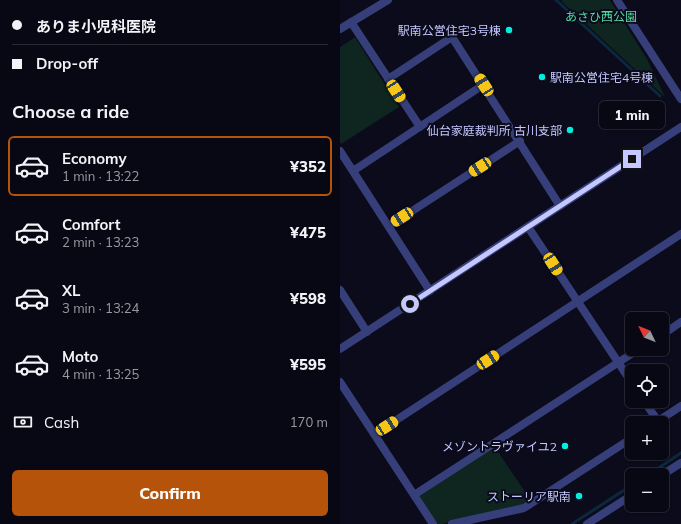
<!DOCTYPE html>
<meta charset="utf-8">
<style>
:root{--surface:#080814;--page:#11111d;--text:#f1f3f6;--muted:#989aa0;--line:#292934;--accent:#b45309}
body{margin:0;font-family:Mulish,"Noto Sans JP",sans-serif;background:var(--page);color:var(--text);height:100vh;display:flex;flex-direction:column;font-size:15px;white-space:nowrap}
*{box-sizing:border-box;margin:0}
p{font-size:13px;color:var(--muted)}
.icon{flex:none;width:22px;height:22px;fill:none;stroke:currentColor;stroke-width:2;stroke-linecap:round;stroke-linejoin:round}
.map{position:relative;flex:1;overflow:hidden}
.side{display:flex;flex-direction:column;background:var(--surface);width:340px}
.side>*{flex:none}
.hud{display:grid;align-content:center;height:88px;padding:0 12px;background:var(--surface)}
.needle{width:26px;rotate:313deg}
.fabs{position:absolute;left:285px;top:312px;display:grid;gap:8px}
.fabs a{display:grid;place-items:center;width:44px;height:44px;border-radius:6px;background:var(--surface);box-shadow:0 1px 3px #0004,0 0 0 1px var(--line);font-size:20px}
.end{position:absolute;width:18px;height:18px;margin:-9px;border:5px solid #c5c8fe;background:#111;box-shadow:0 0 0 2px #111}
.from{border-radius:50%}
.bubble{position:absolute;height:28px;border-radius:6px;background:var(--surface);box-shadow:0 1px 3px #0004,0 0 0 1px var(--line);font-size:13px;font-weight:800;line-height:28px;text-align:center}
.car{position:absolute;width:12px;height:24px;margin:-12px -6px;border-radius:5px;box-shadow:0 0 3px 1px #0007;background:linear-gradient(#f5c518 24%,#345 0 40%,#f5c518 0 76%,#345 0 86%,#f5c518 0)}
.hud b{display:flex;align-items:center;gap:14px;height:38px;font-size:15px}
.hud b+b{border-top:1px solid var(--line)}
.hud i{width:10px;height:10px;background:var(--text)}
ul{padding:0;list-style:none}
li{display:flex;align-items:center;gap:12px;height:60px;margin:0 8px 6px;padding:0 4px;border:2px solid transparent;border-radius:6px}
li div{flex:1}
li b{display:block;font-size:15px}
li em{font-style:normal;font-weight:800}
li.current{border-color:var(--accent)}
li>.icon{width:36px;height:36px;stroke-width:1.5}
h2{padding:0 12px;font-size:18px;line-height:48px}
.pay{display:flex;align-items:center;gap:10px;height:44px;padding:0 12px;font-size:15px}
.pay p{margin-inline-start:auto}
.primary-button{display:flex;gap:8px;margin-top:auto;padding:8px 12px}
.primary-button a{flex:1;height:46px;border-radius:6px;background:var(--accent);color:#fff;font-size:16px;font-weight:800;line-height:46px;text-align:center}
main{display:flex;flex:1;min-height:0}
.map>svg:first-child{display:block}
.green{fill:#0e2520}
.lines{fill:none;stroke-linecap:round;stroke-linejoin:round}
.stream{stroke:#0c283e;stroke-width:3}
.minor{stroke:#363f7a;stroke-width:8}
.tertiary{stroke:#363f7a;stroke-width:8}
.route{stroke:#c5c8fe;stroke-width:5}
.poi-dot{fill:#02edde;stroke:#0b0b1b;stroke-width:1.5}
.labels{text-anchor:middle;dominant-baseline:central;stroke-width:4;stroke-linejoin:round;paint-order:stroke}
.park-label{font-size:12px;fill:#54dca3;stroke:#0b0b1b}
.poi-label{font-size:12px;fill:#c5c8fe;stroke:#0b0b1b;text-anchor:end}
</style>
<main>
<section class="side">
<div class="hud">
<b><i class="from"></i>ありま小児科医院</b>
<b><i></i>Drop-off</b>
</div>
<h2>Choose a ride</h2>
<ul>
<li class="current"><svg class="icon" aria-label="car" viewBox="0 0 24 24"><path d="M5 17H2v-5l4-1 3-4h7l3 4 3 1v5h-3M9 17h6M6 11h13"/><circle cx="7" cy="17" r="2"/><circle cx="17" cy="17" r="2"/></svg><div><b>Economy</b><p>1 min · 13:22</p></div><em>¥352</em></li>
<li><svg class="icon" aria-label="car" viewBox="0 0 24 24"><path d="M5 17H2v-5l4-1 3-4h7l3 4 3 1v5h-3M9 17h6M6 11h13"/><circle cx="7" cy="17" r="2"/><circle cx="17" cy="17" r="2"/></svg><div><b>Comfort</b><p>2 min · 13:23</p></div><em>¥475</em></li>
<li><svg class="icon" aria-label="car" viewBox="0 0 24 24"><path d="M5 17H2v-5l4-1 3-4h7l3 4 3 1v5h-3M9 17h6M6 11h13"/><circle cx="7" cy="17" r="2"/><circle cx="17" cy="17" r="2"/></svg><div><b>XL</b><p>3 min · 13:24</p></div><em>¥598</em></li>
<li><svg class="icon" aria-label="car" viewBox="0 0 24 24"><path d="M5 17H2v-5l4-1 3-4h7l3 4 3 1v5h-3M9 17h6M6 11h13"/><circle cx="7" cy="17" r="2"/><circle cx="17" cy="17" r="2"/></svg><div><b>Moto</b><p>4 min · 13:25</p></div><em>¥595</em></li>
</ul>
<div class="pay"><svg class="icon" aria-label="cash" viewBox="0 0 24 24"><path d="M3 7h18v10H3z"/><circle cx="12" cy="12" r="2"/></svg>Cash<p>170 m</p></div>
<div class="primary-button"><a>Confirm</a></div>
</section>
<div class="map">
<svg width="341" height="524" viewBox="0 0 341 524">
<rect width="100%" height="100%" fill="#0b0b1b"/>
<path class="green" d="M223,0H270L307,59L325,97L221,1Z
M15,37L59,107L1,144L0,142V47Z
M154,446L190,499L185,504L102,524H98L93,519L80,498V496Z"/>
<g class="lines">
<path class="stream" d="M216,0L320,96
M308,475L341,453
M232,524L292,485"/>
<path class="minor" d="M11,22L80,127
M48,79L112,37L220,206
M0,151L90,291
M13,171L143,85
M49,226L180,141
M188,227L292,383
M322,335L341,322
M0,382L93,524
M304,401L318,421
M315,423L341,406
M35,434L341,234
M322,475L341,463
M74,495L299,349
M112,524L184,508L292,438
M247,524L292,495"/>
<path class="tertiary" d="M277,0L341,99
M0,29L48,0
M0,290L27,332
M0,349L341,127"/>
</g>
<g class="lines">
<path class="route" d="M70,304L292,159"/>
</g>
<g class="poi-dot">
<circle cx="169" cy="30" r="4"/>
<circle cx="202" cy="77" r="4"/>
<circle cx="230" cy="130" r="4"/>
<circle cx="225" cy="446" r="4"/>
<circle cx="239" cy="496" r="4"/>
</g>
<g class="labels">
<g class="park-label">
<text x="261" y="16">あさひ西公園</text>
</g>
<g class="poi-label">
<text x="161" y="30">駅南公営住宅3号棟</text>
<text x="210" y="77" text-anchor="start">駅南公営住宅4号棟</text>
<text x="222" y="130">仙台家庭裁判所 古川支部</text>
<text x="217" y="446">メゾントラヴァイユ2</text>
<text x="231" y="496">ストーリア駅南</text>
</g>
</g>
</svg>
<div class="fabs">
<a><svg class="needle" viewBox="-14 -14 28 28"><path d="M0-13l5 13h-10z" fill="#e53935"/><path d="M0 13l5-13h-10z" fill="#989aa0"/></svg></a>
<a><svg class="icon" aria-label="locate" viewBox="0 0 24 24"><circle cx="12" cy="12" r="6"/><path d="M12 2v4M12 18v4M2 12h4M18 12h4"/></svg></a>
<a>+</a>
<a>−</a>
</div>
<i class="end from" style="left:70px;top:304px"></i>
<i class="end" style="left:292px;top:159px"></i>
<div class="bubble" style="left:259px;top:101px;width:66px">1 min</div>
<i class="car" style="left:144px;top:85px;rotate:327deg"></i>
<i class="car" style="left:56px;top:91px;rotate:147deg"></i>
<i class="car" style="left:140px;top:167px;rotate:237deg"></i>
<i class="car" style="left:62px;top:217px;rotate:237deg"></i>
<i class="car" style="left:213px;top:264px;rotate:147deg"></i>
<i class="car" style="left:148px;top:360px;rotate:57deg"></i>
<i class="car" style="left:47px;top:426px;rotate:57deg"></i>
</div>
</main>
